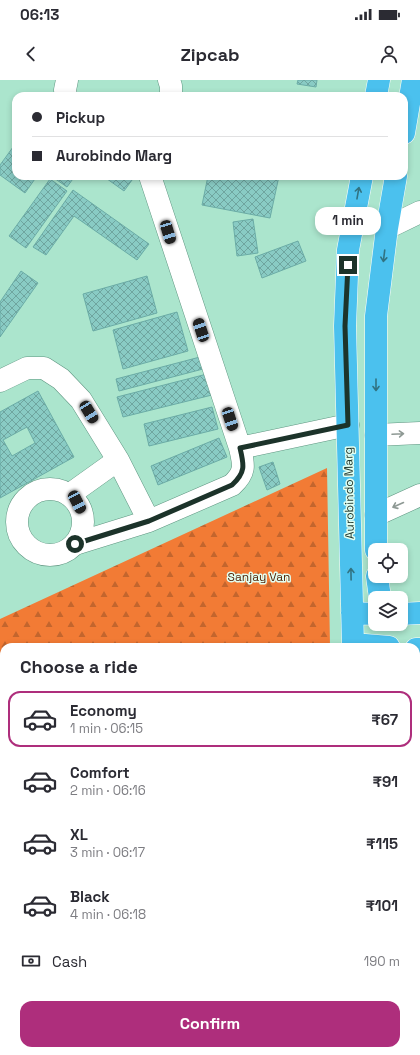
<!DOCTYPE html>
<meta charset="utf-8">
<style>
:root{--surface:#fff;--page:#f7f7f7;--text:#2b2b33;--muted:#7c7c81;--line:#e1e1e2;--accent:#ae2e7c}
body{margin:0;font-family:"Space Grotesk",sans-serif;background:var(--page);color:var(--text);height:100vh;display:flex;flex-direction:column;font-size:15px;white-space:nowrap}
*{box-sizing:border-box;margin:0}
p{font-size:13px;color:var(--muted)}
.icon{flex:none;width:22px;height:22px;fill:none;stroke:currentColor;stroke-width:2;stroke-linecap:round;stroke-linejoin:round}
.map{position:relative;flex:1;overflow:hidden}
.drawer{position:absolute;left:0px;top:563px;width:420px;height:412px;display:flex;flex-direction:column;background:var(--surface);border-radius:12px 12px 0 0;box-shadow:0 2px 6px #0003}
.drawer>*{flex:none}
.banner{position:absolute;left:12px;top:12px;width:396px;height:88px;border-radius:12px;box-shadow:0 2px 6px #0003;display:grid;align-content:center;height:88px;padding:0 20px;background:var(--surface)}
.buttons{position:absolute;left:368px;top:463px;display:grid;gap:8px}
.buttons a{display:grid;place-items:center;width:40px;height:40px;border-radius:8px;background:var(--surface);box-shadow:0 2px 6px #0003;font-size:20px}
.end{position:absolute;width:18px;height:18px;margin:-9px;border:5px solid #1c332a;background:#fff;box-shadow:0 0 0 2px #fff}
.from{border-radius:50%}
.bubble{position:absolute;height:28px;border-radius:12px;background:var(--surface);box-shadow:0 2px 6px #0003;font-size:13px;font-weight:700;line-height:28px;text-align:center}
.car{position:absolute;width:12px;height:24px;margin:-12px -6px;border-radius:5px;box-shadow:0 0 3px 1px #0007;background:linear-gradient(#222 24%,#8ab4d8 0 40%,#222 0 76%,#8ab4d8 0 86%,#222 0)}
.banner b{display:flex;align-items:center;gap:14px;height:38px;font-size:15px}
.banner b+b{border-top:1px solid var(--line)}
.banner i{width:10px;height:10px;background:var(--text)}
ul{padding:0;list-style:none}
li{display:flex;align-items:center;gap:12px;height:56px;margin:0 8px 6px;padding:0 12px;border:2px solid transparent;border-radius:12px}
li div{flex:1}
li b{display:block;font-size:15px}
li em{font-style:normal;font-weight:700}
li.selected{border-color:var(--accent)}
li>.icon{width:36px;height:36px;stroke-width:1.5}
h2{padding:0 20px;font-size:18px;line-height:48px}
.pay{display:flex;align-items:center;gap:10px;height:44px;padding:0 20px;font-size:15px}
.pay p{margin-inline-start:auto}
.action{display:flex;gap:8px;margin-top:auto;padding:8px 20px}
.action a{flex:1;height:46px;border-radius:12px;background:var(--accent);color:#fff;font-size:16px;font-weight:700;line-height:46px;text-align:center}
.status{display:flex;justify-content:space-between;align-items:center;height:28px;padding:0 20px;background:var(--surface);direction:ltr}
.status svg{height:11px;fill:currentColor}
header{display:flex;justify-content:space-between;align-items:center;height:52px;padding:0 20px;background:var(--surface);font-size:18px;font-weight:700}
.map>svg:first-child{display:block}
.built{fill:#98dbc0}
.forest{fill:url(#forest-firs)}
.park{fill:#fbac85}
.building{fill:url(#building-cross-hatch);stroke:#6baca6;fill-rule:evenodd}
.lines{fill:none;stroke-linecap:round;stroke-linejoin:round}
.minor-casing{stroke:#5e9580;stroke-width:23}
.highway-casing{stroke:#fff;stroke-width:23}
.minor{stroke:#fff;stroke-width:22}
.highway{stroke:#4bc1ee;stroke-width:22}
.oneway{stroke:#317382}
.oneway2{stroke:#8e9994}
.route{stroke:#1c332a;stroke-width:5}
.labels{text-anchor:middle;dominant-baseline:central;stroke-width:3;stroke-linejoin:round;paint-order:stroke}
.street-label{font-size:12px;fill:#1c332a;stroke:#e2fff2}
.park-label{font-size:12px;fill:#54260a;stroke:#e2fff2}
</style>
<div class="status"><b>06:13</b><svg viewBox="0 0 49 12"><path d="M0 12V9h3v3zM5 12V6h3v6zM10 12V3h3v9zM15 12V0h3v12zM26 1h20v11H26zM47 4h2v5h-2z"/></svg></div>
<header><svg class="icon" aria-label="back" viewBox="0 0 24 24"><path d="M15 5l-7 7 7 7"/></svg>Zipcab<svg class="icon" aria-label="person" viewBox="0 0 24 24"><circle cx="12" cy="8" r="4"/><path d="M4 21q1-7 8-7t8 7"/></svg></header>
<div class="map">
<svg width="420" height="975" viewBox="0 0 420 975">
<defs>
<pattern id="forest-firs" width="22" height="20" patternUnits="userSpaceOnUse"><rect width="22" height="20" fill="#f27b35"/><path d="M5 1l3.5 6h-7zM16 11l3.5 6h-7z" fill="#c3652d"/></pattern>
<pattern id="building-cross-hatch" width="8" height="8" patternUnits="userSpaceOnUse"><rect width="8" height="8" fill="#89cbc4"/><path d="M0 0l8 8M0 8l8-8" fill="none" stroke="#6fa59f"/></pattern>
</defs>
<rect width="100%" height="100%" fill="#abe5cd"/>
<path class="built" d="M4,785V971H213L215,975H0V786Z"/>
<path class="forest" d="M327,388L330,567H4V785L0,786V539Z"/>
<path class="park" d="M420,633V755L416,750V636Z"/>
<path class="building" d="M298,0H317L316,7L297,4Z
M16,63V96H37L25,113L0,95V85Z
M55,96H75L67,107L54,98Z
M103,96H135L124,111Z
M208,96H279L270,138L202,125Z
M50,99L67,111L26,168L9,156Z
M73,110L149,164L137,180L74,136L46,175L33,167Z
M253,139L258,173L237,176L233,142Z
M298,161L306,181L262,198L255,177Z
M21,191L38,203L0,257V222Z
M147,196L157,233L93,251L83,214Z
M177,232L188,271L123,289L113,250Z
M200,277L203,289L119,311L116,299Z
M207,294L212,315L123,337L117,317Z
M38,311L74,377L0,418V332ZM27,347L35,363L12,376L3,360Z
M212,327L218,349L149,366L144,344Z
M219,358L227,377L158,405L151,386Z
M273,382L280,404L267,410L259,387Z
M0,818L4,833V914L2,915L0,907Z
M26,971H41L31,975H27Z
M89,971H122L123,974L121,975H81Z
M240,971H253L246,975H243Z
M266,971H278L281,975H262Z
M305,971H327L322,975H309Z"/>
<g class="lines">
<g class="minor-casing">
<path id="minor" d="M169,0L171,6V16
M66,16L65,10L67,0
M150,96L240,368L348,345
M387,148L420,132
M0,301L27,288H44L61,299L81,320L118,380
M376,355L420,353
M17 442a33 33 0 1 1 66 0a33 33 0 1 1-66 0Z
M69,415L118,380L149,441L232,405C246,392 244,385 240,368
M376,435L420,415
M75,464L149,441
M0,957L4,955
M158,971L162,975
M382,975V971"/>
</g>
<g class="highway-casing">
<path id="highway" d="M376,16L379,0
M404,53L413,0
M362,96L348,170L345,246L353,564L389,567
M376,470V236L387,148L396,96
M377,496L380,518
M352,533L375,534
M401,534L420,533
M416,569H420
M416,621L420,618"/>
</g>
<use href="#minor" class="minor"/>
<use href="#highway" class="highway"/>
</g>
<defs><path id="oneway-shaft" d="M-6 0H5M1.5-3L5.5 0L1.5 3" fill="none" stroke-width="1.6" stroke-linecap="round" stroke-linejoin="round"/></defs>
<g class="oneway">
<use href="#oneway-shaft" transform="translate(358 113) rotate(-80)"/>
<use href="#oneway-shaft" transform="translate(384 176) rotate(97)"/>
<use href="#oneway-shaft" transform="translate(376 305) rotate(90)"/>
<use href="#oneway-shaft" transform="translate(351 494) rotate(-91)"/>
</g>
<g class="oneway2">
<use href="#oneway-shaft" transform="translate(398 354) rotate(-3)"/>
<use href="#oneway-shaft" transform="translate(398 425) rotate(156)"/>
</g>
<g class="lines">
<path class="route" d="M75,464L149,441L232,405C246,392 244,385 240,368L348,345L345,246L348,185"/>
</g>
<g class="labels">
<g class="street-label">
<text transform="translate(349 413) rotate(-91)">Aurobindo Marg</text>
</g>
<g class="park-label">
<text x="259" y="497">Sanjay Van</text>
</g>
</g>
</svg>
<div class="buttons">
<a><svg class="icon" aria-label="locate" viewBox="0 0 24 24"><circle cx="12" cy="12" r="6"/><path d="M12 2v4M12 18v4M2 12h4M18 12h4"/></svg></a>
<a><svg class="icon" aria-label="layers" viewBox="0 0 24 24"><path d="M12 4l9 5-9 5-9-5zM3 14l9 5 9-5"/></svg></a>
</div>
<i class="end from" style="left:75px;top:464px"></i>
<i class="end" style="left:348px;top:185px"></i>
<div class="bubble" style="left:315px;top:127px;width:66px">1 min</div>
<i class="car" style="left:168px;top:152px;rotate:163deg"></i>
<i class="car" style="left:201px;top:250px;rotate:342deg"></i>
<i class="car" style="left:89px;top:332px;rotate:149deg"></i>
<i class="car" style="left:230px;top:339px;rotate:162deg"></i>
<i class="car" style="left:77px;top:422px;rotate:153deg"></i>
<div class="banner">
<b><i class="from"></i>Pickup</b>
<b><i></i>Aurobindo Marg</b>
</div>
<section class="drawer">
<h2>Choose a ride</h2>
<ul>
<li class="selected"><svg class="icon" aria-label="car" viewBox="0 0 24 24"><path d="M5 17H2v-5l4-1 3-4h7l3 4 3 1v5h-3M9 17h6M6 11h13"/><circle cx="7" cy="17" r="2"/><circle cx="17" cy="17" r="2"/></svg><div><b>Economy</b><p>1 min · 06:15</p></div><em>₹67</em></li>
<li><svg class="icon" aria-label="car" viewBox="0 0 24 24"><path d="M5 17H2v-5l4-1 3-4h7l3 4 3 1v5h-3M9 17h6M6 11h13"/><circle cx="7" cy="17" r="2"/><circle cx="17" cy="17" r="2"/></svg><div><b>Comfort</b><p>2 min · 06:16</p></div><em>₹91</em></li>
<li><svg class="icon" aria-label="car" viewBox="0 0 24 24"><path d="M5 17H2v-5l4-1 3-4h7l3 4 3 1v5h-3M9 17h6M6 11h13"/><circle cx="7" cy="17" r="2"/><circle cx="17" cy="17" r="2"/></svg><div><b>XL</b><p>3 min · 06:17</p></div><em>₹115</em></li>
<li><svg class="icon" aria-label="car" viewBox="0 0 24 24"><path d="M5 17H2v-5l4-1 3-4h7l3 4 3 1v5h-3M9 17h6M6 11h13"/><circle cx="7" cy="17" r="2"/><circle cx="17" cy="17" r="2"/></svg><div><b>Black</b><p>4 min · 06:18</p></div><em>₹101</em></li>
</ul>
<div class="pay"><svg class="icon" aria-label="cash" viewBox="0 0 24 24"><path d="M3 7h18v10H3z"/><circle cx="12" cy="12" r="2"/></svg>Cash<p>190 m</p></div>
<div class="action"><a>Confirm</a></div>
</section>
</div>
